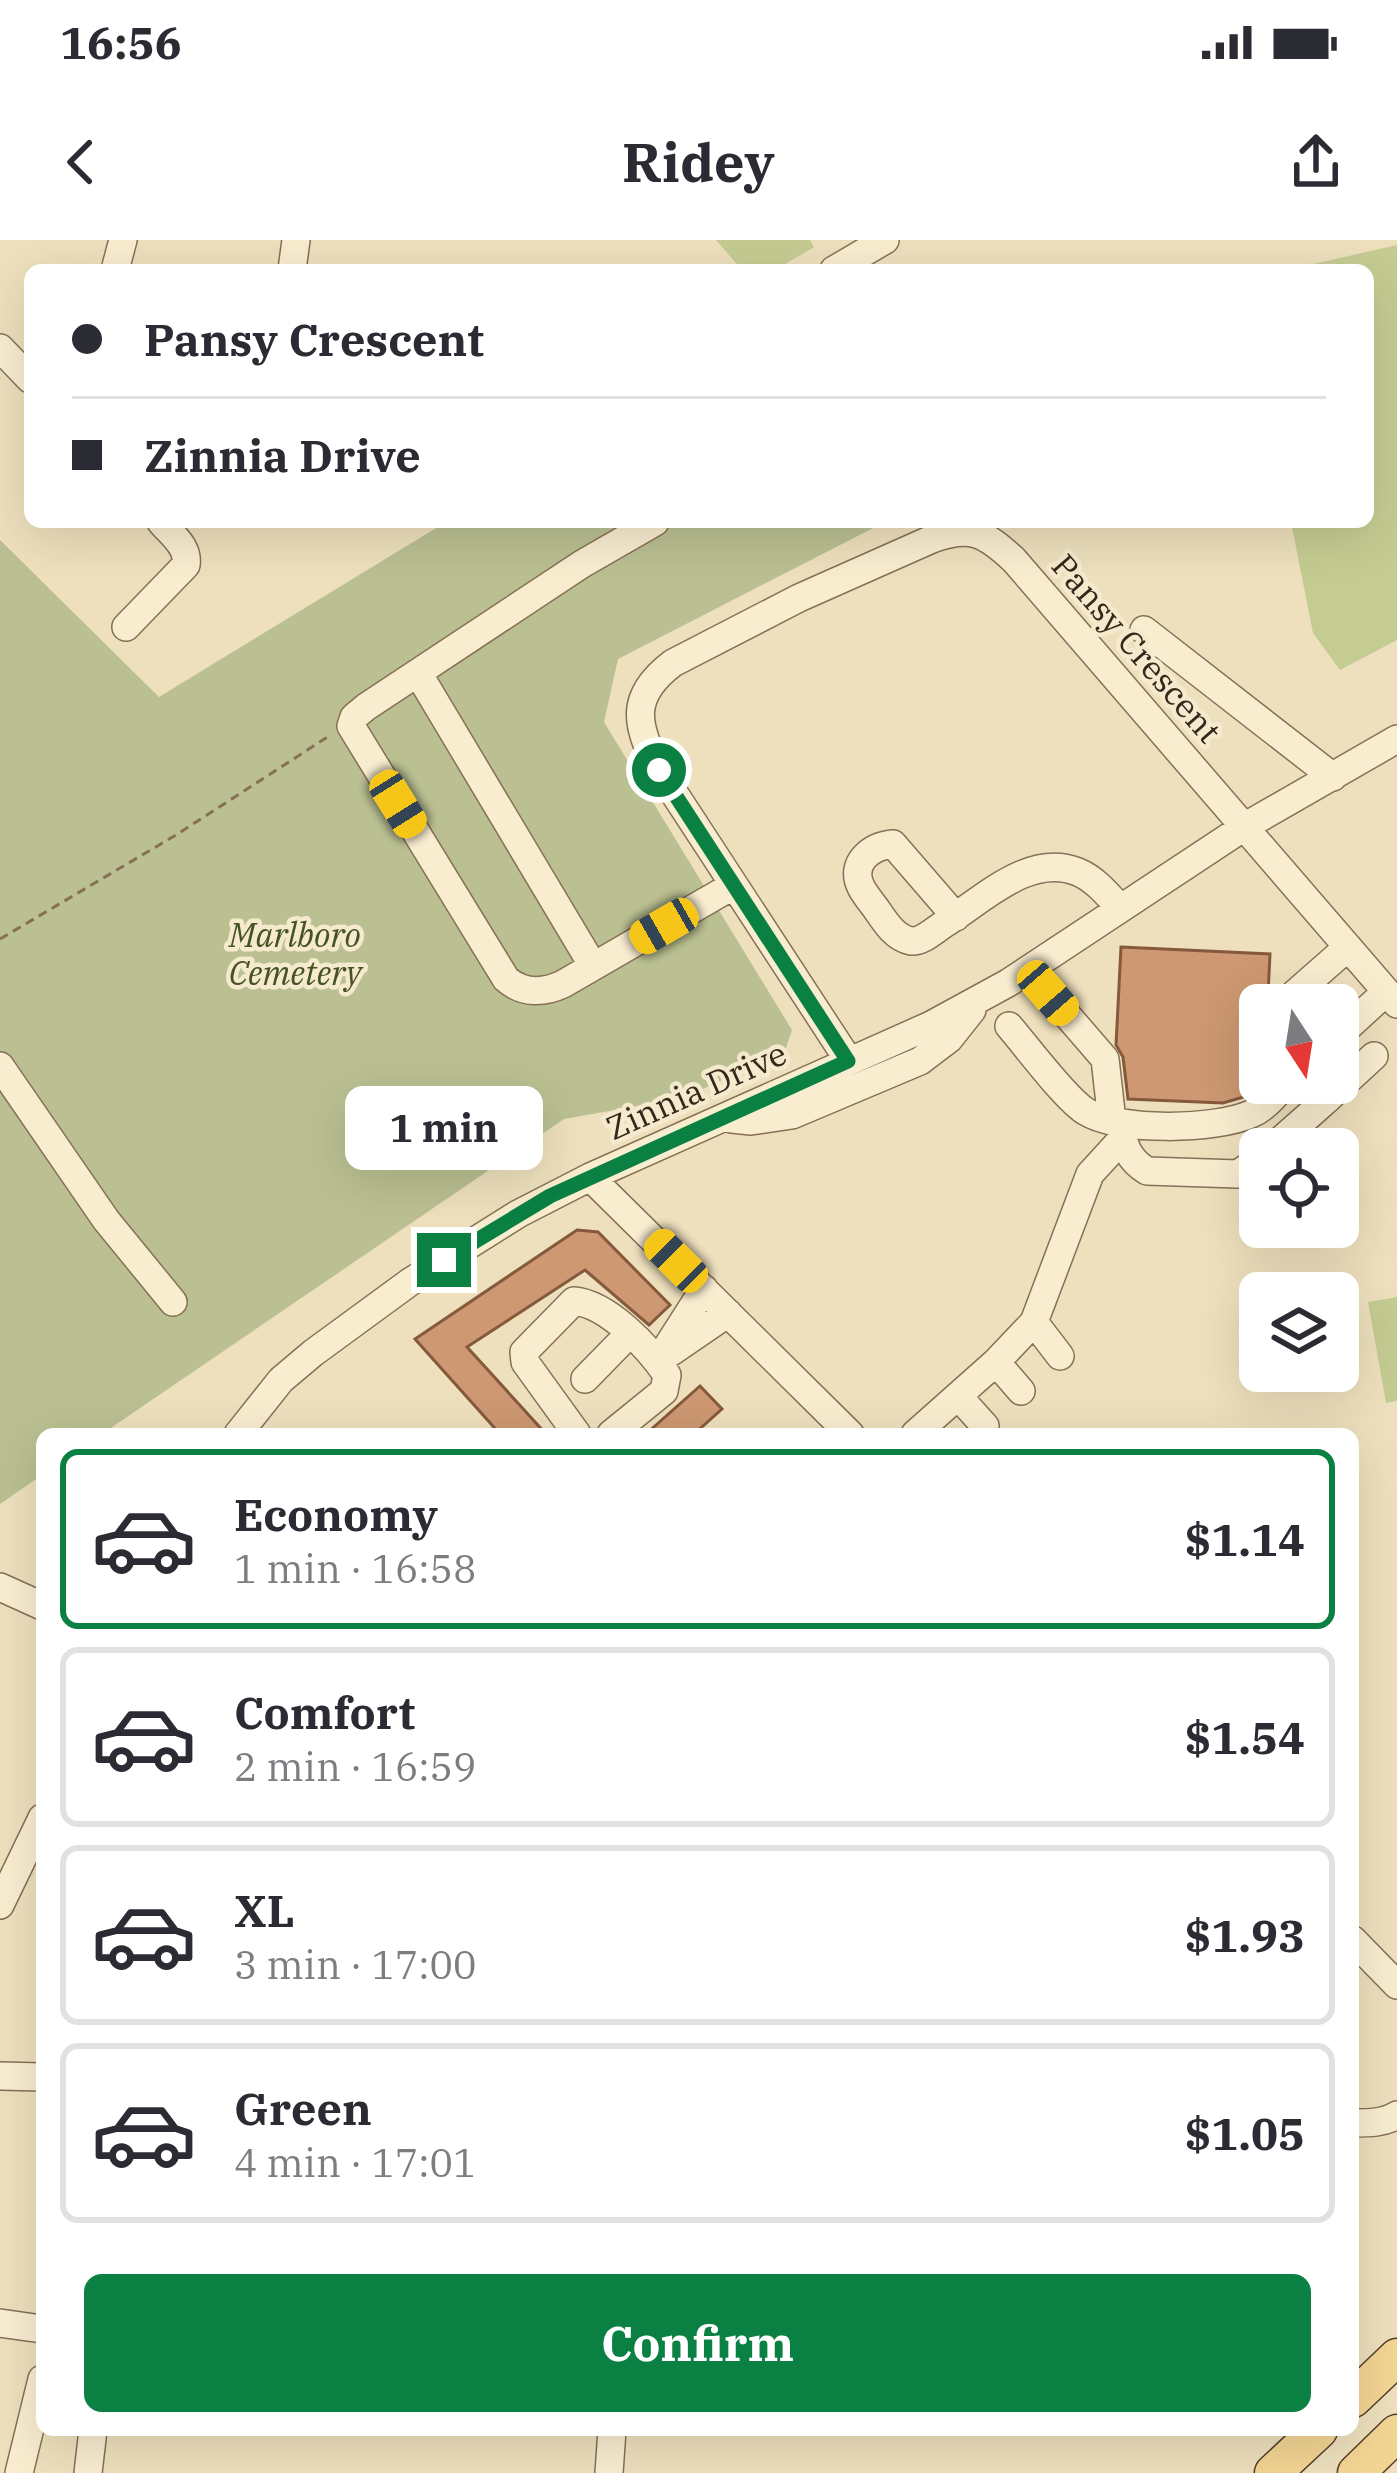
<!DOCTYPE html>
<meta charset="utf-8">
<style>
:root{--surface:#fff;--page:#f2f2f3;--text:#2b2b33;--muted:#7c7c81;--line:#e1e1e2;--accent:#0b8043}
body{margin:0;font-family:"IBM Plex Serif",serif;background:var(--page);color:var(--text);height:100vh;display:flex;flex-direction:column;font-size:45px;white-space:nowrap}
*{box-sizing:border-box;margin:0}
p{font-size:39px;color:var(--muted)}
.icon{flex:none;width:66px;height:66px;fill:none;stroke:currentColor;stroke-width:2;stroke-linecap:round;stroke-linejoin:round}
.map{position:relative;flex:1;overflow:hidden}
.sheet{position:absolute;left:36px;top:1188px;width:1323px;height:1008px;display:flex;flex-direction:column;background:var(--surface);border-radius:18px;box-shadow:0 12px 48px #0002}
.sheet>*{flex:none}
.banner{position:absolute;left:24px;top:24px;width:1350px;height:264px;border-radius:18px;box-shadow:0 12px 48px #0002;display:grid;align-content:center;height:264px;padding:0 48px;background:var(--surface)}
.needle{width:78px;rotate:168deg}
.controls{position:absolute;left:1239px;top:744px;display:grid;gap:24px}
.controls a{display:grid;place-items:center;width:120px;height:120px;border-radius:18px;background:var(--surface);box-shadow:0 12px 48px #0002;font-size:60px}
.end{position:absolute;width:54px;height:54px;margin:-27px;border:15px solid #0b8043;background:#fff;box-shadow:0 0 0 6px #fff}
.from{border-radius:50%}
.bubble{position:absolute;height:84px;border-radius:18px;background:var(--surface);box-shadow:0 12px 48px #0002;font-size:39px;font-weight:800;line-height:84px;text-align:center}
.car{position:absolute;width:36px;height:72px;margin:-36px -18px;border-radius:15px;box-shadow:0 0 9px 3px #0007;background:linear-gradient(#f5c518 24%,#345 0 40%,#f5c518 0 76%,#345 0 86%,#f5c518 0)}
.banner b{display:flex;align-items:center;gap:42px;height:114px;font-size:45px}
.banner b+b{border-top:3px solid var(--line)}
.banner i{width:30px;height:30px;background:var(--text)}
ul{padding:21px 0 0;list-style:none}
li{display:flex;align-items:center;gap:36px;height:180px;margin:0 24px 18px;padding:0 24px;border:6px solid var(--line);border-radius:18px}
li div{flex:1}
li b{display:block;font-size:45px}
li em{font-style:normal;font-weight:800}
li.active{border-color:var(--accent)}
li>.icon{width:108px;height:108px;stroke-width:1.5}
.action{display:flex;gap:24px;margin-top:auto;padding:24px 48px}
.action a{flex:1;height:138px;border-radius:18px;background:var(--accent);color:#fff;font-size:48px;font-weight:800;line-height:138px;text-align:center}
.status{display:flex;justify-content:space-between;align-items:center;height:84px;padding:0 60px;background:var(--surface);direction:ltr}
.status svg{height:33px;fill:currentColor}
header{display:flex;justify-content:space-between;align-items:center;height:156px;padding:0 48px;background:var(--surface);font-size:54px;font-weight:800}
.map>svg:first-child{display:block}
.green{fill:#c5cc92}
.cemetery{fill:#bac091}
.building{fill:#cd9872;stroke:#85593c;stroke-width:3}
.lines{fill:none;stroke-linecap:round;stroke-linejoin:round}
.minor-casing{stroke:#867056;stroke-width:30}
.major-casing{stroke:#533e2b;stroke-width:39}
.path{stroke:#867056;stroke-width:3;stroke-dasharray:9 6;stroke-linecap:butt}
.minor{stroke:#f9edd0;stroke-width:27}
.major{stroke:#f3d593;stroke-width:36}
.route{stroke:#0b8043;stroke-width:15}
.labels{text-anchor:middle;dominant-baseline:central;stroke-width:9;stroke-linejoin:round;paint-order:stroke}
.street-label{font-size:33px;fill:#35281b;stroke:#f5eacd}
.park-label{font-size:33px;font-style:italic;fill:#455222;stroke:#f5eacd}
</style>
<div class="status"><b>16:56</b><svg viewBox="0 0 49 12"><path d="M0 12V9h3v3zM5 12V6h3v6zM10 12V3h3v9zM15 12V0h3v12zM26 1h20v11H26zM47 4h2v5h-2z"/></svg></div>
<header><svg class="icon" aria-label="back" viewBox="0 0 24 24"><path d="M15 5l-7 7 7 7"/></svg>Ridey<svg class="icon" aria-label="share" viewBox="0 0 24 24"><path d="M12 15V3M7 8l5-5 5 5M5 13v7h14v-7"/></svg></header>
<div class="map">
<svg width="1397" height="2233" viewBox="0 0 1397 2233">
<rect width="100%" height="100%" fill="#eee0bd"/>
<path class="green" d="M716,0H810L814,7L775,30H742Z
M1397,5V400L1340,430L1313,393L1291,282H1368V30H1287Z
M1397,1057V1161L1386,1163L1368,1062Z"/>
<path class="cemetery" d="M446,282H885L618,419L604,482L792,790L785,811L683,858L564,879L102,1194H42V1235L0,1264V300L159,457Z"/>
<path class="building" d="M1121,707L1270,714L1268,755L1264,765H1260L1262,843L1257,848L1244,857L1223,863L1128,859L1123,817L1116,805Z
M577,990L598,992L670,1065L649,1085L585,1030L467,1107L546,1194H500L415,1099Z
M700,1146L722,1169L694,1194H646Z"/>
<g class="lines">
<g class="minor-casing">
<path id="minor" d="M115,30L123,0
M292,30L296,0
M834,30L885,0
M0,108L30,139
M655,282L582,324L366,467L354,477L351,486L506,739C523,754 544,753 563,744L734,645
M126,387L186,325C189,307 172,295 161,282
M1144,390L1333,537
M418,433L593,726
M956,677L893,604C871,606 849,623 861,647C865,655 872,663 877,670C885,682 895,698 911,701C922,702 935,690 944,684C982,661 1029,612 1078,632C1095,639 1108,655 1120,668
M1031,728L1048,753L1105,819L1112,881
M1282,765L1348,707
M1328,765L1329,764
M1009,786C1027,807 1064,857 1085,871C1119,892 1215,890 1251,874C1266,868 1275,854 1287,843
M1338,796L1386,752
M849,821L659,530C636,485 628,457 673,423L799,358L932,299C971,285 985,293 1014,320L1397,764
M0,826L106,980L173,1062
M1307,843L1324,862L1374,816
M732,879L751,881L792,875L920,821L949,799L972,770
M1122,884C1122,905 1129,920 1147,931L1238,934L1260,919
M1271,909L1324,862
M590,937L850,1194
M1034,1082L1060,1116
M671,1112L728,1073
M658,1121L704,1049
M996,1122L1021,1151
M585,1139L630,1093
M958,1156L985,1186
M238,1194L281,1140L313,1113L410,1042L518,974L590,937L931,785L1008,743L1244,587L1397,499
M577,1194L525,1122L524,1112L574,1061C608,1064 649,1108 667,1135L664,1151L611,1194
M915,1194L996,1122L1034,1082L1090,934L1122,899
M0,1347L42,1366
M0,1665L42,1578
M1353,1700L1397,1745
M0,1836L42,1837
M1353,1883C1369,1883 1384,1883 1397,1875
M0,2083L42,2089
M19,2233L42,2139
M88,2233L93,2190
M609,2233L612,2190"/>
</g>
<g class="major-casing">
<path id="major" d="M1353,2159L1397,2117
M1273,2233L1319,2190
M1356,2233L1397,2193"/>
</g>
<path class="path" d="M0,699L176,595L329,496"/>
<use href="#minor" class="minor"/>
<use href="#major" class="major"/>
</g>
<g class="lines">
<path class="route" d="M444,1020L550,956L848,821L659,530"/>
</g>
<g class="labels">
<g class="street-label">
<text transform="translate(1137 408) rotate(49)">Pansy Crescent</text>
<text transform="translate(696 850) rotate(-24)">Zinnia Drive</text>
</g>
<g class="park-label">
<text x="295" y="694">Marlboro<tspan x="295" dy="38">Cemetery</tspan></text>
</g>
</g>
</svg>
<div class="controls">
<a><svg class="needle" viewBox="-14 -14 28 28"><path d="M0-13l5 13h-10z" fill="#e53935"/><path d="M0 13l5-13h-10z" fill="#7c7c81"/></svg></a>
<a><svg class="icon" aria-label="locate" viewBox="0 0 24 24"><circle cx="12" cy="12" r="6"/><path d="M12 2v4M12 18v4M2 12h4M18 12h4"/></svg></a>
<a><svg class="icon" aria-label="layers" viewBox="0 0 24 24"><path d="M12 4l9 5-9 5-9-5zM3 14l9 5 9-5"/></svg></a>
</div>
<i class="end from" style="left:659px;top:530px"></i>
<i class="end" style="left:444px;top:1020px"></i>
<div class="bubble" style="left:345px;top:846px;width:198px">1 min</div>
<i class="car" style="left:398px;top:564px;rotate:148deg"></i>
<i class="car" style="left:664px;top:686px;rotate:240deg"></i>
<i class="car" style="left:1048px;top:753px;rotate:139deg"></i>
<i class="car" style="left:676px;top:1021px;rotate:315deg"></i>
<div class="banner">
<b><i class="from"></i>Pansy Crescent</b>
<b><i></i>Zinnia Drive</b>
</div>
<section class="sheet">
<ul>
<li class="active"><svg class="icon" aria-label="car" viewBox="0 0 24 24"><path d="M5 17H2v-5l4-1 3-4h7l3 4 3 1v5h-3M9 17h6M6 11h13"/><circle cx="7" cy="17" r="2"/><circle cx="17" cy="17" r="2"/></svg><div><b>Economy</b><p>1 min · 16:58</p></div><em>$1.14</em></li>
<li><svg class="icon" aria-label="car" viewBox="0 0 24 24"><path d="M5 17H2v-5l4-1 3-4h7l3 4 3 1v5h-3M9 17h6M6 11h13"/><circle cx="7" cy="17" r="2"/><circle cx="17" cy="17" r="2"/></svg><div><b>Comfort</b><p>2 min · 16:59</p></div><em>$1.54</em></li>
<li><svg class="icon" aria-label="car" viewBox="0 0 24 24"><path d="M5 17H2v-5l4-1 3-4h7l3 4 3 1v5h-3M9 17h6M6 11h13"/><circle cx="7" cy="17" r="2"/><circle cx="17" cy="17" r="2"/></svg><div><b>XL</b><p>3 min · 17:00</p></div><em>$1.93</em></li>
<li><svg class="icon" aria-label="car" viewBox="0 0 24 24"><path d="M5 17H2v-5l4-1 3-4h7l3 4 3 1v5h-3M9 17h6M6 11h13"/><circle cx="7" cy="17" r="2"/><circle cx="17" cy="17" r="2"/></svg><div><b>Green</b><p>4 min · 17:01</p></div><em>$1.05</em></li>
</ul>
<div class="action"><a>Confirm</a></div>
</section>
</div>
